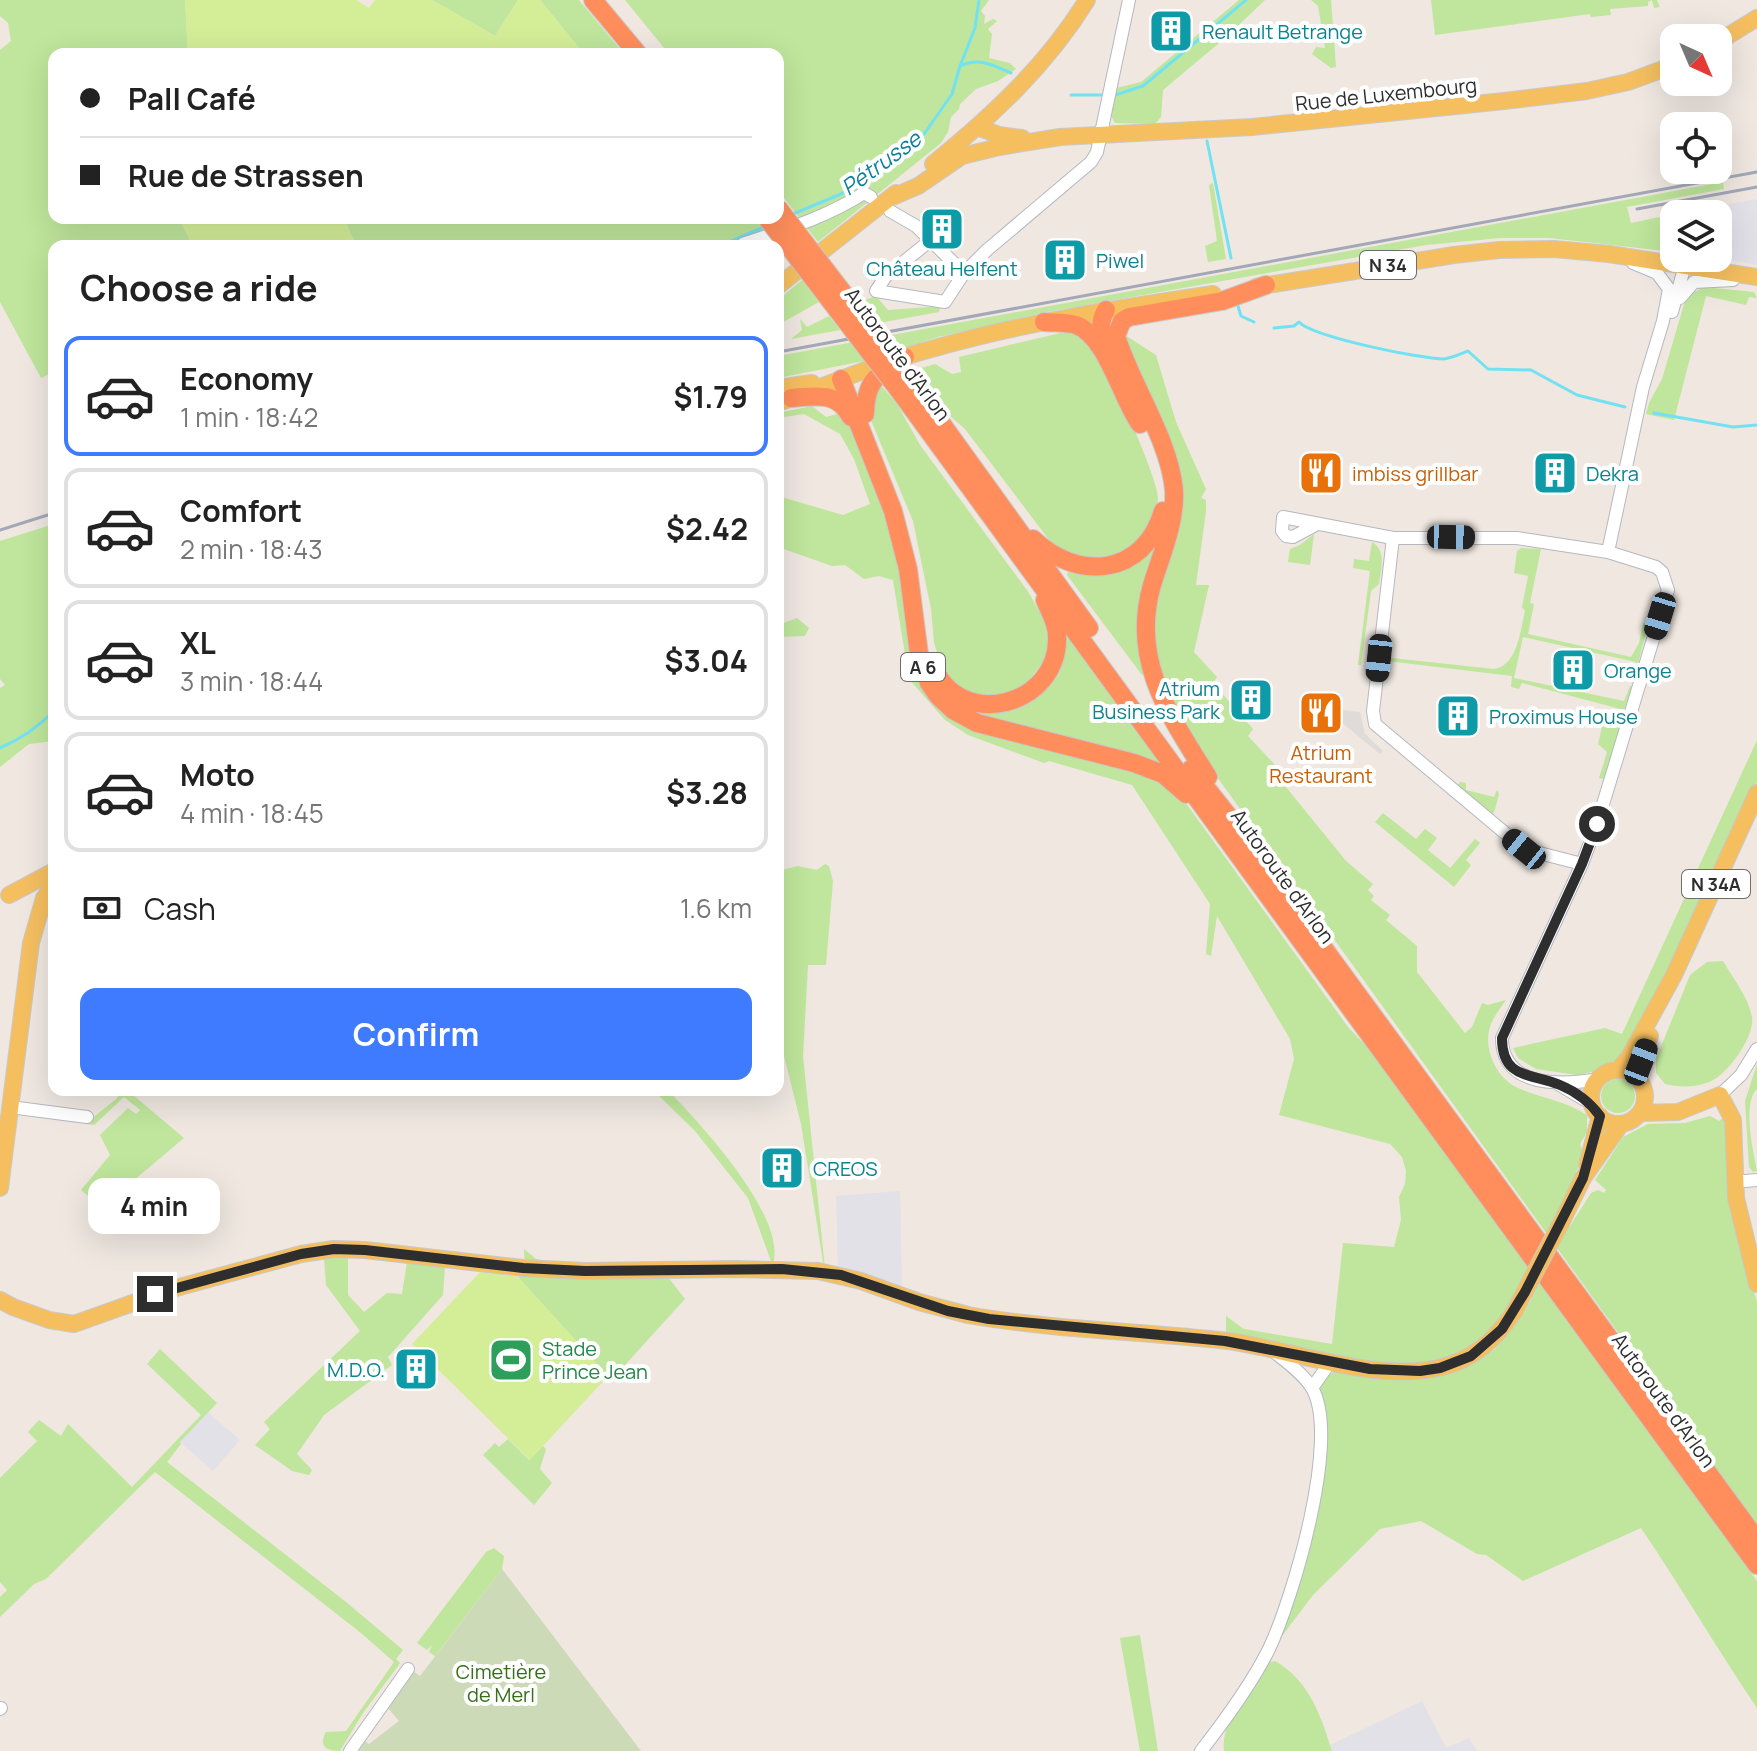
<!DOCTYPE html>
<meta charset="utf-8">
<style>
:root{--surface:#fff;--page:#f2f2f2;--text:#222;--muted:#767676;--line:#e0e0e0;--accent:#3e7bff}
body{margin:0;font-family:Manrope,sans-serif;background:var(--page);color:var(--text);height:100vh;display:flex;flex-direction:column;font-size:30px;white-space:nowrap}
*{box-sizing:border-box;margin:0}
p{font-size:26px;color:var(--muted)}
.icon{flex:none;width:44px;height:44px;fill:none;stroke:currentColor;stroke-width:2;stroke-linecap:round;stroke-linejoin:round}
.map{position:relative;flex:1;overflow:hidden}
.side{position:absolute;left:48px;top:240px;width:736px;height:856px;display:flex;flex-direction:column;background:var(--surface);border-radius:16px;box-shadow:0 8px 32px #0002}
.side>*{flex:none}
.banner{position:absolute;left:48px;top:48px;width:736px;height:176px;border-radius:16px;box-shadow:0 8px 32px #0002;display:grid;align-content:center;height:176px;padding:0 32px;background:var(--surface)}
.needle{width:52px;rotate:136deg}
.tools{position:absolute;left:1660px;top:24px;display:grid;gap:16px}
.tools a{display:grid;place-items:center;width:72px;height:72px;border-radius:16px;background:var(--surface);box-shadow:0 8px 32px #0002;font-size:40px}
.end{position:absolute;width:36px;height:36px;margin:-18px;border:10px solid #2e2e2e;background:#fff;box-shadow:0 0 0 4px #fff}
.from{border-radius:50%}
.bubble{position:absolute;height:56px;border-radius:16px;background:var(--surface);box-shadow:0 8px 32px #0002;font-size:26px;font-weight:700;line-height:56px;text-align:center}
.car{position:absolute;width:24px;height:48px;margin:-24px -12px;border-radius:10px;box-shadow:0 0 6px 2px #0007;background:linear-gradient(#222 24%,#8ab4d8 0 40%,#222 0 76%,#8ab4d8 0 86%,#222 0)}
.banner b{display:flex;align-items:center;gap:28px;height:76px;font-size:30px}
.banner b+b{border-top:2px solid var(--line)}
.banner i{width:20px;height:20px;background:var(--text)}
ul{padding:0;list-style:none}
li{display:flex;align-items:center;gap:24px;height:120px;margin:0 16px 12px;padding:0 16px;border:4px solid var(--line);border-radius:16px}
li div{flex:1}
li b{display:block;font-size:30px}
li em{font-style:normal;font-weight:700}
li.active{border-color:var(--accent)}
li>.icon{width:72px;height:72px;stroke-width:1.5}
h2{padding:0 32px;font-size:36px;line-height:96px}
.pay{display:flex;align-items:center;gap:20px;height:88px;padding:0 32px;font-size:30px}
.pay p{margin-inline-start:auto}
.primary-button{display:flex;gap:16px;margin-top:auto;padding:16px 32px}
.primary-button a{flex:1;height:92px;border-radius:16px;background:var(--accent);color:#fff;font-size:32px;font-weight:700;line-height:92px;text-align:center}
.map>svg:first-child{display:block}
.industrial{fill:#e2e1e8}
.green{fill:#bfe69c}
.cemetery{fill:#ccdab7}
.pitch{fill:#d4ee98}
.plaza{fill:#dfdbd8}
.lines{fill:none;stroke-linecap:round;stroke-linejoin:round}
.stream{stroke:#72e1f2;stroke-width:3}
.minor-casing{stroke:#b4b8c1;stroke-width:14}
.major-casing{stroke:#c9c9c9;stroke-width:18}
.highway-casing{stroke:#c9c9c9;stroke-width:20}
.minor{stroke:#fff;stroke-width:12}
.major{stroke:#f5bf60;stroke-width:16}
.highway{stroke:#ff8e5c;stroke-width:18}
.rail{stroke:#a2a8b8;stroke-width:3}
.major-bridge-casing{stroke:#c9c9c9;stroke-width:18;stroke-linecap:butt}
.highway-bridge-casing{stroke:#c9c9c9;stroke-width:20;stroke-linecap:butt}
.major-bridge{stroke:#f5bf60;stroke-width:16}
.highway-bridge{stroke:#ff8e5c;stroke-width:18}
.route{stroke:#2e2e2e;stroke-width:10}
.labels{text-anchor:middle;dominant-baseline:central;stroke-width:8;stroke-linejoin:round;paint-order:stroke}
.shield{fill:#fff;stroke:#6d6d6d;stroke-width:2}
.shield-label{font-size:18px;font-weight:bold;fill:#2e2e2e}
.culture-label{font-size:20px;fill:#0d838f;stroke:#fff;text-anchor:start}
.street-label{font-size:20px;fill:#2e2e2e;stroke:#fff}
.food-label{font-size:20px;fill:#c56008;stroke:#fff;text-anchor:start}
.leisure-label{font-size:20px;fill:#27864d;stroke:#fff;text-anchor:start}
.park-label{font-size:20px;fill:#366f19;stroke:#fff}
.water-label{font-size:22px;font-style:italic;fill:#0a7e9f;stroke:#fff}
</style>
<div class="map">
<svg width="1757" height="1751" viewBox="0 0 1757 1751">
<rect width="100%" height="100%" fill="#efe7e0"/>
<path class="industrial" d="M1757,199V265L1718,258V214H1693L1692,211Z
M900,1191L902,1289L838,1269L836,1196Z
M208,1412L240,1440L213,1471L180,1442Z
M1422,1701L1446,1748L1469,1738L1477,1751H1332L1330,1745Z"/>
<path class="green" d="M0,0H185L188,54H54V218H179L193,246H54V372L41,378L0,302V50L11,41L8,23L0,16Z
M432,0H518L495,36Z
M540,0H579L624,54H584Z
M625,0H989L981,11L985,16L984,24L993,19L997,21L988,29L992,34L989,58L1010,63L1016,69L998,81L976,89L960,104L959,109L951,117L948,132L941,143L818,242L778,190V54H669Z
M1239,0H1265L1224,39L1163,90L1161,117L1155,124L1115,123L1110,114L1116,88L1141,82Z
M1311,0H1331L1336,67L1331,68L1312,54L1316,47L1325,48L1318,6Z
M1431,0H1657L1660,7L1654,8L1652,0L1648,2V6L1610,9L1611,15L1591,17L1590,14L1435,35Z
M1723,182L1724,189L1627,207L1631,223L1674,214V252L1549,238H1500L1426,245L1047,312L938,337L864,361L778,378V356Z
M1213,183L1226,259L1208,262L1205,246L1217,241L1209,185Z
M344,218H755L766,233L730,246H356Z
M802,280L819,302L778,325V300Z
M1704,287L1754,292L1757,298L1749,297L1746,305L1706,296L1674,420L1646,414L1649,403L1662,379L1685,301L1691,294Z
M876,296L888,310L929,307L935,303L940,307L939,312L879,323L862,301Z
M829,316L840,330L791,339L802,330L800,319L807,327Z
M1073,330C1077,333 1084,336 1088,340C1103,353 1157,476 1158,497C1158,511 1153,520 1146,531C1141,537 1137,546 1131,550C1105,567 1072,557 1050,541L965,429L941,408L925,386L929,382L918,369L935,364L952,374L961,372L959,357Z
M1120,332L1156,355L1176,422L1206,489L1201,498L1206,500V511L1196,585H1209L1194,652L1217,677L1213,683L1253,729L1248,736L1290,781L1286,787L1346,861L1373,884L1368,890L1374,896L1371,900L1390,915L1386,920L1417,946V972L1465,1033L1472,1027L1482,1003L1488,1005L1506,1000C1500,1009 1493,1017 1490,1027C1483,1048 1496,1077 1516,1087C1541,1099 1562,1099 1587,1115V1132L1580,1144L1584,1154L1557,1215L1570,1226L1591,1193L1598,1190L1604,1193L1606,1190L1595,1180L1623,1137L1648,1124L1685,1123L1710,1116L1719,1121L1724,1117L1728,1125L1753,1289L1757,1302V1525L1212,770L1176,713L1155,661L1154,602L1179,500Z
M879,383L897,404L920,445L1029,593L1044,620L1047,634L1048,646L1043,662L1025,685L1004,694L987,696L964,691L944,673L934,643L931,609L913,521L870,418Z
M812,406L826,417L844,412L890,523L936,707C949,714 962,723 975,728C1040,754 1141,748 1188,806L1348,1027L1369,1049L1757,1581V1708C1717,1649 1681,1587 1641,1528L1523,1581L1486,1555L1477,1554L1421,1521L1380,1529L1313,1595L1282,1636L1315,1524L1325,1430L1319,1387L1323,1378L1338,1370L1395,1378H1428L1458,1370L1495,1349L1520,1319L1532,1298L1522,1283L1496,1329L1472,1348L1438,1364H1373L1226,1334V1316L1244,1329L1332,1344L1343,1243L1394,1247L1401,1220L1399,1197L1405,1184L1406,1171L1402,1157L1390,1144L1279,1115L1294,1059L1290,1039L1217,916L1211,956L1206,954L1210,904L1132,785L1049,761L1044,763L968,735L945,720L909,679L893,580L879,576L864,579L845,565L832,566L778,547V496L843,515L870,504L854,459L840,434L804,414L778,418V413Z
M54,524V741L29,744L0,767V688L5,685L0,679V541Z
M1314,534L1310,565L1288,562L1290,549L1300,545Z
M1372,542C1387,551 1381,568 1379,584L1371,591L1361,665H1358L1370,571L1353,568L1354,559L1369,561Z
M1153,545L1158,547L1147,672L1142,675L1067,575L1069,569Z
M1521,548L1541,549L1530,603L1534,604L1528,634L1631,657L1639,643L1643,623L1649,621L1635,675L1633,674L1636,662L1523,637L1514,678L1624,701L1630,686L1632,687L1624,710L1522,683L1519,689L1511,687L1512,676L1387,661L1392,658L1494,669C1518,665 1520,631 1525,611L1522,607L1528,576L1514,573L1517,551Z
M797,618L809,628L805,636L778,637V625Z
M1063,636L1069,639L1166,770L978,716L965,706C1023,717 1060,698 1063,636Z
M1605,714L1609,716L1608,722L1616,724L1618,719L1622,720L1604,779L1599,778L1607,752L1598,744Z
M1757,740V782L1657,1000L1620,1058L1592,1072L1577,1075L1536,1069L1518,1058L1513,1048L1605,1028L1622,1034Z
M1460,782L1466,783V790L1494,797L1497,790L1499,794L1494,813H1490L1457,786Z
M1383,813L1416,839L1425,829L1437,838L1428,850L1450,868L1475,839L1480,843L1466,860L1471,865L1454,887L1375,822Z
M825,864L829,866L833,881L826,965H808L803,1056L825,1268L782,1276L668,1277L685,1299L624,1366L608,1376L518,1277H523L525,1274L524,1249L536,1259L551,1263L655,1265L772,1264L748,1198L695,1131L653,1090H668C700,1124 787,1216 773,1264L824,1268L801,1124L778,1032V871L798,866L817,870Z
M1723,961C1732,977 1749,998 1752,1017C1755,1037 1727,1075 1709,1082C1694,1088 1679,1087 1665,1084L1656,1073V1059L1690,975L1707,962Z
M1757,1064V1089C1742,1103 1753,1151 1757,1171L1753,1172L1749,1167L1745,1101Z
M1601 1096a17 17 0 1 1 34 0a17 17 0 1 1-34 0Z
M123,1090H127L184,1138L102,1207L81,1190L110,1155L100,1135L128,1108L136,1114L140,1110L124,1097L94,1125L85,1124L116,1099Z
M348,1256V1295L364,1312L387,1293L402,1294L407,1262L445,1267L443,1295L388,1357L392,1365L324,1415L297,1454L312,1470L309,1475L292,1471L255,1445L270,1429L264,1422L360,1331L326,1285L324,1258Z
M160,1349L217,1403L180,1442L181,1444L167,1462L346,1602L403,1650L396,1659L400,1663L398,1666L363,1713L340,1751C326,1751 318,1746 326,1732L346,1731L394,1662L361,1633L155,1472L46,1579L34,1584L0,1617V1597L7,1590L0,1582V1478L37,1441L28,1432L39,1420L61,1436L68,1424L132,1487L201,1415L147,1364Z
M508,1439L529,1460L543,1446L546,1449L540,1469L552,1483L534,1505L483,1455L495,1443L499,1447Z
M494,1548L504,1556L502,1569L435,1656L429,1652L432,1645L427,1650L417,1643L486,1552Z
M1140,1635L1158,1751H1140L1120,1638Z
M1275,1661C1309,1680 1321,1716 1332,1751H1224C1220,1720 1253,1687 1270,1662Z"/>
<path class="cemetery" d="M502,1569L641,1751H359L365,1741L369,1744L399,1721L387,1707L414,1672L420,1676Z"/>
<path class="pitch" d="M185,0H356L369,8L375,0H432L495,36L518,0H540L584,54H188Z
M179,218H344L356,246H193Z
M481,1271L518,1277L608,1376L530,1460L412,1344Z"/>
<path class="plaza" d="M1324,708L1360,712L1365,734L1383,751L1380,754Z"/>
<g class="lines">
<path class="stream" d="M960,66C979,57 992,65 1011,73
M1071,95H1103
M1115,95L1143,86L1246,0
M1207,141L1231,258
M793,214L841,194L922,137L952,94L960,66L975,28L979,0
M720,246L764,227
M1237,303L1241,316L1254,322
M1274,328L1294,326L1299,322C1313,337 1421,359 1444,359C1452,358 1461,354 1468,351L1488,369L1531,370L1577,395L1625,407
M1654,413L1733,427L1757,425
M0,748C21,739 38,727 54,711"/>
<g class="minor-casing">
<path id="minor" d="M890,211L916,226L964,273
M931,240L886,276L876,291L945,302L964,273L987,250L1091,162L1097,152L1129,0
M743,244C784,230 827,217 864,193L871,197
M1680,298L1694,282L1733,280
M1672,312L1685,265
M1317,524L1293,537L1286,536L1282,531L1283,517L1393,538H1517L1608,552L1656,567L1662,572L1668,590L1597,824L1582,864L1502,1038C1502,1089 1563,1085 1599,1079
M1393,538L1373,711L1375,724L1524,849L1582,864
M1608,552L1643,387L1663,321L1669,289L1657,273L1633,263
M1558,1084L1592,1104
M1720,1095L1741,1075L1757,1049
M10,1107L87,1117
M1734,1182L1757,1180
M1312,1388L1331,1361
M0,1709L1,1708
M350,1751L408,1669
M1201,1751C1226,1719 1251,1685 1269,1649C1293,1598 1341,1438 1312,1388C1303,1373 1285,1361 1272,1350"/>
</g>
<g class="major-casing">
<path id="major" d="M1718,42L1757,18
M977,127L999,135L1022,138
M933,164C992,116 1047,65 1087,0
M890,198L918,186L962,156L999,147L1060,137L1252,127L1504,101L1587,91L1628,82L1674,65
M778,286L896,193
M1256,287L1454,255L1499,250L1554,249L1609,254L1757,277
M778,388L812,383
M778,403C830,384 881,362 935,348C1026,322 1120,308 1213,294
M9,895L54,871
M1618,1070L1629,1057L1674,975L1757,793
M1591 1097a27 27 0 1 1 54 0a27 27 0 1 1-54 0Z
M1639,1079L1641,1062L1650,1036
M1640,1113L1678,1112L1720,1095L1733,1120L1736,1198L1757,1284
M1587,1165L1600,1116
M0,1188L31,943L44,898L54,884
M1562,1221L1583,1178L1621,1124
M0,1300L13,1307L49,1320L74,1324L172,1289L301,1254L334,1249L365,1250L523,1268L585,1271L736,1269L818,1271L861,1281L919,1302L968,1315C1054,1330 1142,1331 1228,1341C1294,1350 1372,1382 1438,1368C1472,1361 1495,1340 1514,1312"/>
</g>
<g class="highway-casing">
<path id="highway" d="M593,0L638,54
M1106,310C1094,331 1106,347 1115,367
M1044,322C1054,323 1066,322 1076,325C1107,336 1121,398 1140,424
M841,379L893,511L908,569L919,654L929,683L938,696L953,710L977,723L1134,763L1163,774L1186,794
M913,384L1089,628
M901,393L1757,1565
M791,398C817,396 837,391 851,417
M865,414C866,378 878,375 905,357
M1033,539C1078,582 1144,576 1163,511
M933,666C960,732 1060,706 1057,636C1057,623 1050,612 1045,600
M1191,769L1242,833L1289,901L1757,1540
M1208,777C1170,716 1130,661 1152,585C1161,556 1176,521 1174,490C1170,441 1131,384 1116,336L1122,321L1129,317L1222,301L1266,285"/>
</g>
<use href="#minor" class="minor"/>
<use href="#major" class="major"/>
<use href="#highway" class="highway"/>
<path class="rail" d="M1637,209L1757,187
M778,352L1757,172
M0,530L54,513"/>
<g class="major-bridge-casing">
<path id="major-bridge" d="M1514,1312L1562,1221"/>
</g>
<g class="highway-bridge-casing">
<path id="highway-bridge" d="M778,208L913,384
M767,218L901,393"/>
</g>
<use href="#major-bridge" class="major-bridge"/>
<use href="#highway-bridge" class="highway-bridge"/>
</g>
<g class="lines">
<path class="route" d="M155,1294L301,1254L334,1249L365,1250L523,1268L585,1271L782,1269L841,1275L948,1311L989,1319L1225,1341L1370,1369L1420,1371L1440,1368L1471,1356L1502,1329L1525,1292L1583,1178L1600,1116C1589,1101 1577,1092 1560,1085C1532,1073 1502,1080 1502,1038L1582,864L1597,824"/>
</g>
<defs>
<g id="building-square" transform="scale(2.3)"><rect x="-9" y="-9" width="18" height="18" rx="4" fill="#0f9aa8" stroke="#fff"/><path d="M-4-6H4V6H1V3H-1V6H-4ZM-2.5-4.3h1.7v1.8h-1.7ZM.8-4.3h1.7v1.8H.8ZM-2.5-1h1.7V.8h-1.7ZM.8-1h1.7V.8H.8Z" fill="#fff"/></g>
<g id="restaurant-square" transform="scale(2.3)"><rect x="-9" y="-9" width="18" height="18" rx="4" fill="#e8710a" stroke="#fff"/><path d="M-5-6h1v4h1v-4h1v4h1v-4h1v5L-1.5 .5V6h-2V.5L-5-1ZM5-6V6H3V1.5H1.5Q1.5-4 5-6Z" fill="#fff"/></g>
<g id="stadium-square" transform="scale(2.3)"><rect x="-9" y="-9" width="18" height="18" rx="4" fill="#2e9e5b" stroke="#fff"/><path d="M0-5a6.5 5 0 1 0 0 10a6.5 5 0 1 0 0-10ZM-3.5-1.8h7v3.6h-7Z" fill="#fff"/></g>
</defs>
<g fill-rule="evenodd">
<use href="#building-square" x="1171" y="31"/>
<use href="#building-square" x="942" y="229"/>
<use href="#building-square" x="1065" y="260"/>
<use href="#restaurant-square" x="1321" y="473"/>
<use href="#building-square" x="1555" y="473"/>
<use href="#building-square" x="1573" y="670"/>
<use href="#building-square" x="1251" y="700"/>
<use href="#restaurant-square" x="1321" y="713"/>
<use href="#building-square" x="1458" y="716"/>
<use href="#building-square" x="782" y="1168"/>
<use href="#stadium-square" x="511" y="1360"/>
<use href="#building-square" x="416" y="1369"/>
</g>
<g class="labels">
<g class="shield">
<rect x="1360" y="251" width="56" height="28" rx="6"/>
<rect x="901" y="653" width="44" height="28" rx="6"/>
<rect x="1682" y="870" width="68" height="28" rx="6"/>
</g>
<g class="shield-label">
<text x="1388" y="265">N 34</text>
<text x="923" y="667">A 6</text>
<text x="1716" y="884">N 34A</text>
</g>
<g class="culture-label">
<text x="1202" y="31">Renault Betrange</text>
<text x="1096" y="260">Piwel</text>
<text x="942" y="268" text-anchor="middle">Château Helfent</text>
<text x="1586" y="473">Dekra</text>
<text x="1604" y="670">Orange</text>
<text x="1220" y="688" text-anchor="end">Atrium<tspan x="1220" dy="23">Business Park</tspan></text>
<text x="1489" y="716">Proximus House</text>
<text x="813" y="1168">CREOS</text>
<text x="385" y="1369" text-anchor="end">M.D.O.</text>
</g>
<g class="street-label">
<text transform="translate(1386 94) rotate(-6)">Rue de Luxembourg</text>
<text transform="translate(898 354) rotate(53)">Autoroute d'Arlon</text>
<text transform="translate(1283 876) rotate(54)">Autoroute d'Arlon</text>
<text transform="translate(1664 1400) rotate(54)">Autoroute d'Arlon</text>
</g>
<g class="food-label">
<text x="1352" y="473">imbiss grillbar</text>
<text x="1321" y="752" text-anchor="middle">Atrium<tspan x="1321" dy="23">Restaurant</tspan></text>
</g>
<g class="leisure-label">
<text x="542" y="1348">Stade<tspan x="542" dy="23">Prince Jean</tspan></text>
</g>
<g class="park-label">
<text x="501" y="1671">Cimetière<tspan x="501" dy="23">de Merl</tspan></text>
</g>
<g class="water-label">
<text transform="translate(881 163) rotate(-36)">Pétrusse</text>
</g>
</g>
</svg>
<div class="tools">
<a><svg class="needle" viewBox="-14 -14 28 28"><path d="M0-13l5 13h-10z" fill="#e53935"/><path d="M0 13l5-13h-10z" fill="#767676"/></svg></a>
<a><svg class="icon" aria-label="locate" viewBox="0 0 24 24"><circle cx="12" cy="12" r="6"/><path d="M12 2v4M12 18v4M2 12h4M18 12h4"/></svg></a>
<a><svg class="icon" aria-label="layers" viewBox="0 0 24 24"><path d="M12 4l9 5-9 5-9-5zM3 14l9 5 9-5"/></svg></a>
</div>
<i class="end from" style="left:1597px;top:824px"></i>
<i class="end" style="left:155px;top:1294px"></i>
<div class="bubble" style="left:88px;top:1178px;width:132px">4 min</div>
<i class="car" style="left:1451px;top:537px;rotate:91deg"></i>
<i class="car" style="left:1660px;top:616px;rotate:197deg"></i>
<i class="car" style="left:1379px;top:658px;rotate:186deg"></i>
<i class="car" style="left:1524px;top:849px;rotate:309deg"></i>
<i class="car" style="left:1641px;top:1062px;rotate:21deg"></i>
<div class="banner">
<b><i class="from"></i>Pall Café</b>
<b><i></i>Rue de Strassen</b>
</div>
<section class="side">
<h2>Choose a ride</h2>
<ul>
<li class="active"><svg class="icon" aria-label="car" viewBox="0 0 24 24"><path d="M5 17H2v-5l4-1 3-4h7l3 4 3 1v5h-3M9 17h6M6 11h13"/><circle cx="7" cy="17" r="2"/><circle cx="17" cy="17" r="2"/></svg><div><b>Economy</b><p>1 min · 18:42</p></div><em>$1.79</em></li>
<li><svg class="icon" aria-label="car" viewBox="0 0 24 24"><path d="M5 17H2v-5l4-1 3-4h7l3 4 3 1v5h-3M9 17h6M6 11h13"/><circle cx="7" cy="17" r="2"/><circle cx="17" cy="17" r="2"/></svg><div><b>Comfort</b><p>2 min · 18:43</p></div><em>$2.42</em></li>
<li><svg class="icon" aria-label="car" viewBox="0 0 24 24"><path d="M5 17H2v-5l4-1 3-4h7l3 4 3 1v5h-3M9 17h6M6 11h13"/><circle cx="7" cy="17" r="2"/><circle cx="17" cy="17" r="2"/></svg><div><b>XL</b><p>3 min · 18:44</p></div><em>$3.04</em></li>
<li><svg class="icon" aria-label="car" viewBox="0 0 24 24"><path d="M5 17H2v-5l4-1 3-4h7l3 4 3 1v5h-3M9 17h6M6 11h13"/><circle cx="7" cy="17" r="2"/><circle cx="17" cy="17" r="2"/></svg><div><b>Moto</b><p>4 min · 18:45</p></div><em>$3.28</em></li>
</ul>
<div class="pay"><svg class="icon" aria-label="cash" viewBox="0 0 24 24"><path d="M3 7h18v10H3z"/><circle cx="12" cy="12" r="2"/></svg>Cash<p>1.6 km</p></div>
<div class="primary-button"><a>Confirm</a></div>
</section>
</div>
